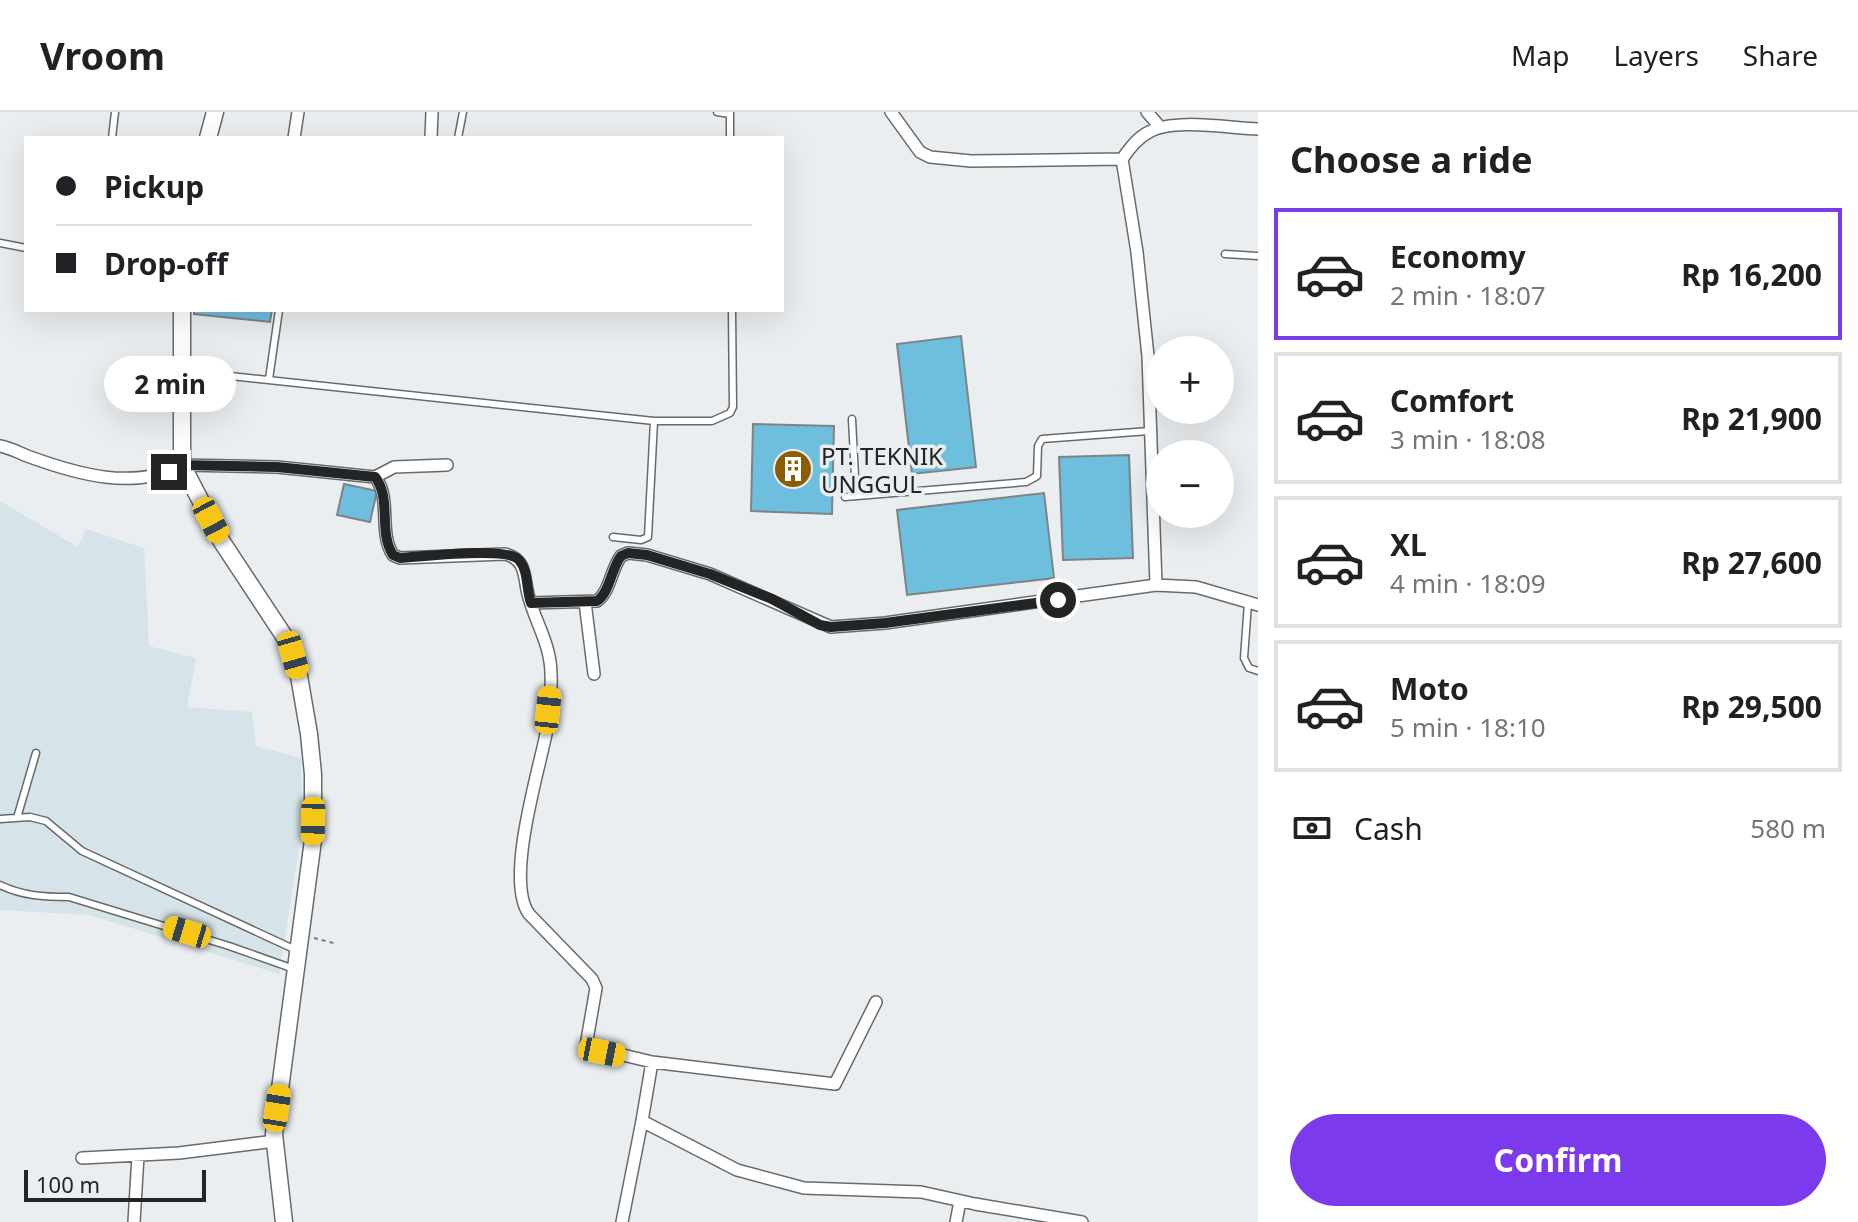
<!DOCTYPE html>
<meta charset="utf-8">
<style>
:root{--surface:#fff;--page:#f6f6f6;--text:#202124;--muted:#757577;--line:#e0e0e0;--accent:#7c3aed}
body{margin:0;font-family:"Noto Sans",sans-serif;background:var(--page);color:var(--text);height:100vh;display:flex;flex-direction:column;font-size:30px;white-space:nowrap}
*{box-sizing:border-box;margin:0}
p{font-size:26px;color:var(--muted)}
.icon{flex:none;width:44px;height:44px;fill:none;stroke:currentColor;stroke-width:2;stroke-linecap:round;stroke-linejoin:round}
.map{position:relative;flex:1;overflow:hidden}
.details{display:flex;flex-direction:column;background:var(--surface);width:600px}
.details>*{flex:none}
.hud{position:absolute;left:24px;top:24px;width:760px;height:176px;border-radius:0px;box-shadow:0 8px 32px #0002;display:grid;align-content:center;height:176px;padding:0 32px;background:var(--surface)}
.tools{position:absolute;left:1146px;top:224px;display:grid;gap:16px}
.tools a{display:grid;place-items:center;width:88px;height:88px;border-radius:50%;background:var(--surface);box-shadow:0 8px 32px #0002;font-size:40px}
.scale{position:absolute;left:24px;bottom:20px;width:182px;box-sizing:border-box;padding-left:8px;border:4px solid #222425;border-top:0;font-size:22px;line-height:28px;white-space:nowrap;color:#222425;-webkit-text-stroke:6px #eaeef0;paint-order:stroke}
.end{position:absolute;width:36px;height:36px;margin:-18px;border:10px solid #222425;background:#fff;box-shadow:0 0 0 4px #fff}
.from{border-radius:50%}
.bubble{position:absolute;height:56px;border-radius:28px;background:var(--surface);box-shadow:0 8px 32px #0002;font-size:26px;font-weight:700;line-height:56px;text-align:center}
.car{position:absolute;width:24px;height:48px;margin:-24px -12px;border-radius:10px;box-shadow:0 0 6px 2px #0007;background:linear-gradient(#f5c518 24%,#345 0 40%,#f5c518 0 76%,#345 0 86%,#f5c518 0)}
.hud b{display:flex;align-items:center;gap:28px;height:76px;font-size:30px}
.hud b+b{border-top:2px solid var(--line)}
.hud i{width:20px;height:20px;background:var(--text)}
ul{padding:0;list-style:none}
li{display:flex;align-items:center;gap:24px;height:132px;margin:0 16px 12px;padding:0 16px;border:4px solid var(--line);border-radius:0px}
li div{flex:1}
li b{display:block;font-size:30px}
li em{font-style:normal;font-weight:700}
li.active{border-color:var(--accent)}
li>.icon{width:72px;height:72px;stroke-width:1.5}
h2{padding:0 32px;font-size:36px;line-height:96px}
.pay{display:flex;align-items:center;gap:20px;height:88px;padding:0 32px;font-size:30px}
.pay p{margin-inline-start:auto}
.button{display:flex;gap:16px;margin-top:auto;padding:16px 32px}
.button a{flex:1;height:92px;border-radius:48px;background:var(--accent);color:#fff;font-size:32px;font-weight:700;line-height:92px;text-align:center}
header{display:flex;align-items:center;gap:48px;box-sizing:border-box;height:112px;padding:0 40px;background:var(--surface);border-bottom:2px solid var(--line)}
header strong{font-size:38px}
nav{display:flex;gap:44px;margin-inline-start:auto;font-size:28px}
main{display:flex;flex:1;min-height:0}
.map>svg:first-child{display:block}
.built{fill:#d6e3e8}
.building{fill:#6ebedd;stroke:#7f8385;stroke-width:2}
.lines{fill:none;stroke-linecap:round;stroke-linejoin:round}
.service-casing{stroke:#676a6c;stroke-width:9}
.minor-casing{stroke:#676a6c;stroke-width:14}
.secondary-casing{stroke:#676a6c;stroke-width:19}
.path{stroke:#7c7f81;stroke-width:2;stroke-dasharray:4 4;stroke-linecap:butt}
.service{stroke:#fff;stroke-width:6}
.minor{stroke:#fff;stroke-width:11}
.secondary{stroke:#fff;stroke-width:16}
.route{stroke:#222425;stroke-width:10}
.labels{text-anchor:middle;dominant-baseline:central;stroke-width:7;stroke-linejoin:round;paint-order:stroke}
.poi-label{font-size:24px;fill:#222425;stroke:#eaeef0;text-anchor:start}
</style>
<header>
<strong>Vroom</strong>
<nav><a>Map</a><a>Layers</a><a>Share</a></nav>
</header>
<main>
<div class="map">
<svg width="1258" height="1110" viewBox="0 0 1258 1110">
<rect width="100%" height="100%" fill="#eaeef0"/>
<path class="built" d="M0,389L78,435L86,417L144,436L149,534L196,546L187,595L252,600L256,634L301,646L302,718L279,862L90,803L0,798Z"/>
<path class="building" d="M194,198H272L270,210L194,202Z
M961,224L976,355L912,362L897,232Z
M753,312L834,314L832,402L751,399Z
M1129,343L1133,446L1063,448L1059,345Z
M344,372L377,379L370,410L337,403Z
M1044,381L1054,466L907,483L897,398Z"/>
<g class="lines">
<g class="service-casing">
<path id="service" d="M717,0L730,2
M730,0V26
M112,26L115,0
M458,26L463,0
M0,131L26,136
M1225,142L1258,144
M184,259L654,309H712L730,301L733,295L732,198
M269,267L279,198
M852,307L856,384
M845,385L1026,370L1037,364L1038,334L1042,327L1149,319
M613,425L641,428L648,425L654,309
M1248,491L1244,546L1249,556L1258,559
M17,706L36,641
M0,707L30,705L46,709L82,739L298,839
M0,773C23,784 44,785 69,785L229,834L294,857"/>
</g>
<g class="minor-casing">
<path id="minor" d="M891,0L920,40L930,45L971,49L1122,47
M1147,0L1160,15
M294,26L298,0
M431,26L432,0
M0,334C11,336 19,341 30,345C77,362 134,379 182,353L277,355L375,365C392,386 378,420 393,443L400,446L505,442C528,448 523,466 529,486C536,511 551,534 551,562C552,581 549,603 546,622C538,662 505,769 529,802L592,867L596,876L586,934L652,950L835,972L876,890
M375,365L394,355L447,353
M1156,473L1148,244L1137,140L1122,47C1130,36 1137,26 1149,20C1174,6 1229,16 1258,17
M585,490L594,562
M531,491L597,489C610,480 611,457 621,444L628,441L647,443L710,462L831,515L885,511L1156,473L1196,475L1258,493
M652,950L642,1009L737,1058L804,1076L921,1080L975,1092L1082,1110
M82,1046L179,1041L275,1029
M134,1110L138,1044
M622,1110L642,1009
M956,1110L960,1089"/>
</g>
<g class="secondary-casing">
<path id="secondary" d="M208,26L215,0
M182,198V353L222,430L286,527L299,564L309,622L313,662V728L274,1022L284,1110"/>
</g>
<path class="path" d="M314,826L337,832"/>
<use href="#service" class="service"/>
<use href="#minor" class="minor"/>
<use href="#secondary" class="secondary"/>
</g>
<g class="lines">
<path class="route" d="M169,360L182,353L277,355L375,365C392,386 378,420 393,443L400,446C421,445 507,434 519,448C529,459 526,478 531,491L597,489C610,480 611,457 621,444L628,441L647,443L710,462L772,487L820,513L831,515L885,511L1058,488"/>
</g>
<defs>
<g id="building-disc" transform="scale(2)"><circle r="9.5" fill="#8c5d03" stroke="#eaeef0"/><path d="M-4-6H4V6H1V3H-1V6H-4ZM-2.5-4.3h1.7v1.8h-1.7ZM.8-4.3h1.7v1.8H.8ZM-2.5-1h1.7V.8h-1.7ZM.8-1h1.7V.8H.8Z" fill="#fff"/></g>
</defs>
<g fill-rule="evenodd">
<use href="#building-disc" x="793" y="357"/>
</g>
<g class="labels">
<g class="poi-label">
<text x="821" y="343">PT. TEKNIK<tspan x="821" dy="28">UNGGUL</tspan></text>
</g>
</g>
</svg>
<div class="tools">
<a>+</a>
<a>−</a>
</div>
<div class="scale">100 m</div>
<i class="end from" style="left:1058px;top:488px"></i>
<i class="end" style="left:169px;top:360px"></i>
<div class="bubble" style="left:104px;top:244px;width:132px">2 min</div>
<i class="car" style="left:211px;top:408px;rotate:152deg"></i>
<i class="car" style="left:293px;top:543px;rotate:164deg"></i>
<i class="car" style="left:548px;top:598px;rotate:6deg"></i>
<i class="car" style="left:313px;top:709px;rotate:181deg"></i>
<i class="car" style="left:187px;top:820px;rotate:287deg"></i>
<i class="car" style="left:602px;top:940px;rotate:101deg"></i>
<i class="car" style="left:277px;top:996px;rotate:9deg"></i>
<div class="hud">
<b><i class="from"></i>Pickup</b>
<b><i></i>Drop-off</b>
</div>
</div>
<section class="details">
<h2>Choose a ride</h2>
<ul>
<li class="active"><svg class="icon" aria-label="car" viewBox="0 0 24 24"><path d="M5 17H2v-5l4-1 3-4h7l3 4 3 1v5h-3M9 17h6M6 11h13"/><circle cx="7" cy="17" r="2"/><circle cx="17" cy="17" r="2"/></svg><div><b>Economy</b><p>2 min · 18:07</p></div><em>Rp 16,200</em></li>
<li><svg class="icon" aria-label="car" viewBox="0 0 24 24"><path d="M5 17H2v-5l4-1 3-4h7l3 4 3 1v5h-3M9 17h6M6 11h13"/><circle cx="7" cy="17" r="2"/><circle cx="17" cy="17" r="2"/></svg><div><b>Comfort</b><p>3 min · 18:08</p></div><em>Rp 21,900</em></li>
<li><svg class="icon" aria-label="car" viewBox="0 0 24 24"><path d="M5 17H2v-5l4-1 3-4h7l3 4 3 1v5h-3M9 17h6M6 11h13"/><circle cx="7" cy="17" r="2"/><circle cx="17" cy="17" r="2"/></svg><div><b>XL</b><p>4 min · 18:09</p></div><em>Rp 27,600</em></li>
<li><svg class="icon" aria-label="car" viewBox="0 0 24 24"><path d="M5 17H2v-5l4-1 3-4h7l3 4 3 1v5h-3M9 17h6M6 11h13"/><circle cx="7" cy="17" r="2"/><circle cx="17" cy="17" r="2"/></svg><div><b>Moto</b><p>5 min · 18:10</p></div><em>Rp 29,500</em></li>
</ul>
<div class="pay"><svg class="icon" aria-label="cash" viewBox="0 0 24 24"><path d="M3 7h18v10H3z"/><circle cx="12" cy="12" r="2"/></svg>Cash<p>580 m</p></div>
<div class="button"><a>Confirm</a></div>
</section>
</main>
